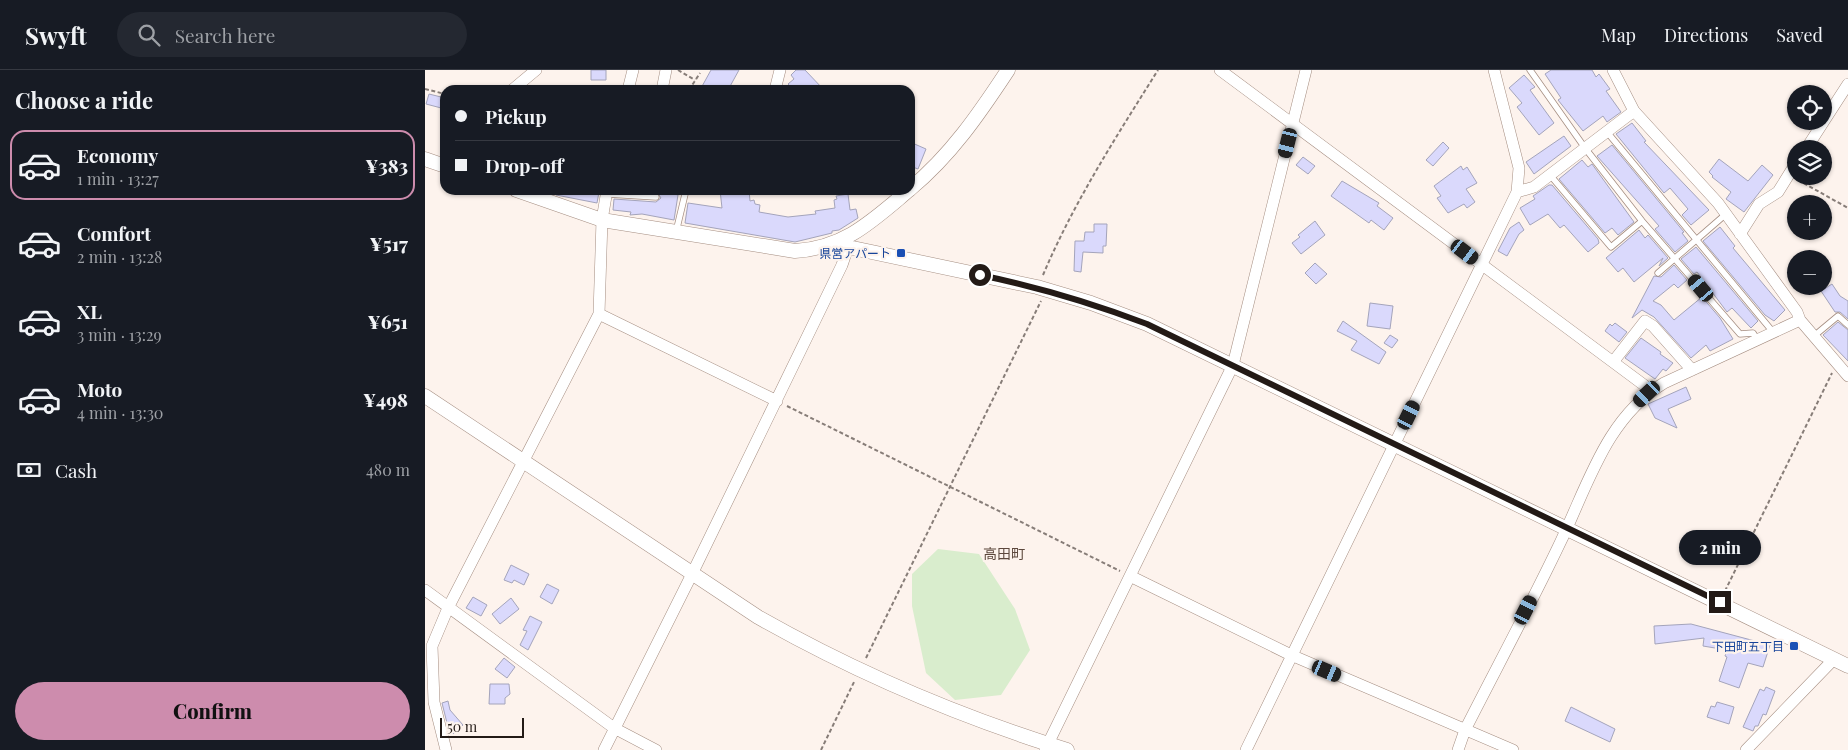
<!DOCTYPE html>
<meta charset="utf-8">
<style>
:root{--surface:#171b24;--page:#242831;--text:#f1f3f6;--muted:#9ea1a6;--line:#363941;--accent:#cd8cad}
body{margin:0;font-family:"Playfair Display","Noto Sans JP",serif;background:var(--page);color:var(--text);height:100vh;display:flex;flex-direction:column;font-size:19px;white-space:nowrap}
*{box-sizing:border-box;margin:0}
p{font-size:16px;color:var(--muted)}
.icon{flex:none;width:28px;height:28px;fill:none;stroke:currentColor;stroke-width:2;stroke-linecap:round;stroke-linejoin:round}
.map{position:relative;flex:1;overflow:hidden}
.details{display:flex;flex-direction:column;background:var(--surface);width:425px}
.details>*{flex:none}
.banner{position:absolute;left:15px;top:15px;width:475px;height:110px;border-radius:15px;box-shadow:0 1px 4px #0004;display:grid;align-content:center;height:110px;padding:0 15px;background:var(--surface)}
.controls{position:absolute;left:1362px;top:15px;display:grid;gap:10px}
.controls a{display:grid;place-items:center;width:45px;height:45px;border-radius:50%;background:var(--surface);box-shadow:0 1px 4px #0004;font-size:25px}
.scale{position:absolute;left:15px;bottom:12px;width:84px;box-sizing:border-box;padding-left:5px;border:2px solid #231a16;border-top:0;font-size:14px;line-height:18px;white-space:nowrap;color:#231a16;-webkit-text-stroke:4px #fdf3ed;paint-order:stroke}
.end{position:absolute;width:22px;height:22px;margin:-11px;border:6px solid #231a16;background:#fff;box-shadow:0 0 0 2px #fff}
.from{border-radius:50%}
.bubble{position:absolute;height:35px;border-radius:18px;background:var(--surface);box-shadow:0 1px 4px #0004;font-size:16px;font-weight:800;line-height:35px;text-align:center}
.car{position:absolute;width:15px;height:30px;margin:-15px -8px;border-radius:6px;box-shadow:0 0 4px 1px #0007;background:linear-gradient(#222 24%,#8ab4d8 0 40%,#222 0 76%,#8ab4d8 0 86%,#222 0)}
.banner b{display:flex;align-items:center;gap:18px;height:48px;font-size:19px}
.banner b+b{border-top:1px solid var(--line)}
.banner i{width:12px;height:12px;background:var(--text)}
ul{padding:0;list-style:none}
li{display:flex;align-items:center;gap:15px;height:70px;margin:0 10px 8px;padding:0 5px;border:2px solid transparent;border-radius:15px}
li div{flex:1}
li b{display:block;font-size:19px}
li em{font-style:normal;font-weight:800}
li.on{border-color:var(--accent)}
li>.icon{width:45px;height:45px;stroke-width:1.5}
h2{padding:0 15px;font-size:22px;line-height:60px}
.pay{display:flex;align-items:center;gap:12px;height:55px;padding:0 15px;font-size:19px}
.pay p{margin-inline-start:auto}
.action{display:flex;gap:10px;margin-top:auto;padding:10px 15px}
.action a{flex:1;height:58px;border-radius:30px;background:var(--accent);color:#111;font-size:20px;font-weight:800;line-height:58px;text-align:center}
header{display:flex;align-items:center;gap:30px;box-sizing:border-box;height:70px;padding:0 25px;background:var(--surface);border-bottom:1px solid var(--line)}
header strong{font-size:24px}
nav{display:flex;gap:28px;margin-inline-start:auto;font-size:18px}
.search{width:350px;height:45px;background:var(--page);display:flex;align-items:center;gap:12px;box-sizing:border-box;padding:0 18px;border-radius:28px;color:var(--muted);font-size:19px}
main{display:flex;flex:1;min-height:0}
.map>svg:first-child{display:block}
.green{fill:#d9edcd}
.building{fill:#dad9fc;stroke:#a4a4bb}
.lines{fill:none;stroke-linecap:round;stroke-linejoin:round}
.service-casing{stroke:#a58e82;stroke-width:7}
.minor-casing{stroke:#a58e82;stroke-width:12}
.tertiary-casing{stroke:#a58e82;stroke-width:15}
.path{stroke:#877d78;stroke-width:2;stroke-dasharray:4 2.5;stroke-linecap:butt}
.service{stroke:#fff;stroke-width:5.5}
.minor{stroke:#fff;stroke-width:11}
.tertiary{stroke:#fff;stroke-width:14}
.route{stroke:#231a16;stroke-width:6}
.transit-dot{fill:#1a4fb4;stroke:#fdf3ed;stroke-width:2}
.labels{text-anchor:middle;dominant-baseline:central;stroke-width:4.5;stroke-linejoin:round;paint-order:stroke}
.transit-label{font-size:12px;fill:#164399;stroke:#fdf3ed;text-anchor:end}
.neighbourhood-label{font-size:14px;fill:#5d483d;stroke:#fdf3ed}
</style>
<header>
<strong>Swyft</strong>
<div class="search"><svg class="icon" aria-label="search" viewBox="0 0 24 24"><circle cx="10" cy="10" r="6"/><path d="M15 15l6 6"/></svg>Search here</div>
<nav><a>Map</a><a>Directions</a><a>Saved</a></nav>
</header>
<main>
<section class="details">
<h2>Choose a ride</h2>
<ul>
<li class="on"><svg class="icon" aria-label="car" viewBox="0 0 24 24"><path d="M5 17H2v-5l4-1 3-4h7l3 4 3 1v5h-3M9 17h6M6 11h13"/><circle cx="7" cy="17" r="2"/><circle cx="17" cy="17" r="2"/></svg><div><b>Economy</b><p>1 min · 13:27</p></div><em>¥383</em></li>
<li><svg class="icon" aria-label="car" viewBox="0 0 24 24"><path d="M5 17H2v-5l4-1 3-4h7l3 4 3 1v5h-3M9 17h6M6 11h13"/><circle cx="7" cy="17" r="2"/><circle cx="17" cy="17" r="2"/></svg><div><b>Comfort</b><p>2 min · 13:28</p></div><em>¥517</em></li>
<li><svg class="icon" aria-label="car" viewBox="0 0 24 24"><path d="M5 17H2v-5l4-1 3-4h7l3 4 3 1v5h-3M9 17h6M6 11h13"/><circle cx="7" cy="17" r="2"/><circle cx="17" cy="17" r="2"/></svg><div><b>XL</b><p>3 min · 13:29</p></div><em>¥651</em></li>
<li><svg class="icon" aria-label="car" viewBox="0 0 24 24"><path d="M5 17H2v-5l4-1 3-4h7l3 4 3 1v5h-3M9 17h6M6 11h13"/><circle cx="7" cy="17" r="2"/><circle cx="17" cy="17" r="2"/></svg><div><b>Moto</b><p>4 min · 13:30</p></div><em>¥498</em></li>
</ul>
<div class="pay"><svg class="icon" aria-label="cash" viewBox="0 0 24 24"><path d="M3 7h18v10H3z"/><circle cx="12" cy="12" r="2"/></svg>Cash<p>480 m</p></div>
<div class="action"><a>Confirm</a></div>
</section>
<div class="map">
<svg width="1423" height="680" viewBox="0 0 1423 680">
<rect width="100%" height="100%" fill="#fdf3ed"/>
<path class="green" d="M513,479L554,484L590,539L605,580L576,625L530,630L501,603L487,536V504Z"/>
<path class="building" d="M166,0H181V10H166Z
M286,0H314L303,20H275Z
M371,0H380L399,20H369L363,14L369,9L366,5Z
M1126,0H1167L1171,7L1174,4L1185,19L1181,21L1196,42L1182,52L1178,46L1158,61L1133,30L1136,28L1120,4Z
M1099,5L1110,17L1105,20L1129,53L1114,65L1092,37L1097,33L1084,18Z
M4,24L20,28V39L1,34Z
M1207,53L1221,71L1219,72L1284,140L1266,155L1257,145L1263,139L1245,118L1239,123L1191,64Z
M1139,66L1146,76L1109,104L1101,92Z
M485,72L501,79L493,99L485,96Z
M1018,72L1024,78L1008,96L1001,90Z
M1187,75L1259,162L1257,163L1263,171L1250,182L1230,159L1234,156L1172,86Z
M878,87L890,96L883,104L871,95Z
M1294,89L1323,111L1337,95L1348,105L1319,142L1301,129L1306,122L1287,107L1288,106L1284,102Z
M1157,90L1163,97L1167,94L1209,152L1193,165L1187,158L1180,163L1134,109Z
M1036,96L1038,100L1042,97L1052,113L1041,119L1050,132L1042,138L1039,134L1023,143L1012,128L1016,126L1009,116Z
M917,111L954,133L952,136L968,148L959,160L946,150L944,153L906,126Z
M1124,115H1127L1173,169L1174,173L1163,182L1139,155L1135,158L1123,144L1105,155L1095,138L1110,129L1108,126Z
M130,120L174,122L172,133L131,125Z
M209,120H234L253,125L249,150L217,144L205,145L206,142L188,140L189,129L231,132L236,128L232,122Z
M295,120H324L325,131L329,130L330,134L335,135L334,142L363,147L391,144L390,141L410,138L409,130L412,129L411,126L423,124L425,140L431,139L433,148L414,160L407,161V163L370,172L260,153L263,133L297,138Z
M890,151L900,165L876,184L867,173L875,167L873,165Z
M1094,152L1099,160L1094,164L1082,186L1073,181L1085,158Z
M669,154H682L681,176H678V183L658,182L656,202L649,201L650,171H659L660,162H669Z
M1295,157L1310,176L1308,178L1360,240L1349,251L1340,245L1278,171Z
M1214,160L1220,168L1223,165L1243,188L1234,196L1238,188L1209,212L1198,198L1193,202L1181,188Z
M1271,177L1333,251L1326,258L1307,238L1302,242L1272,202L1269,204L1256,189Z
M890,193L902,204L891,214L880,203Z
M1249,195L1262,210L1253,218L1249,214L1228,231L1236,235L1249,250L1277,227L1295,248L1308,269L1285,281L1281,275L1266,288L1229,247L1217,240L1207,248L1229,206L1236,207Z
M1407,214L1415,226L1423,231V249L1415,242H1410L1396,221Z
M945,233L968,236L965,259L942,256Z
M918,251L961,282L954,294L926,280L932,271L912,261Z
M1413,252L1423,260V291L1398,265Z
M1190,253L1202,262L1194,272L1180,261L1185,254L1187,256Z
M965,265L973,270L967,278L959,273Z
M1216,268L1236,282L1235,284L1248,293L1241,301L1238,299L1230,309L1200,288Z
M1261,317L1266,329L1243,339L1252,358L1230,348L1223,334Z
M86,495L104,504L99,515L89,510L87,513L79,510Z
M122,514L134,520L127,534L115,527Z
M48,527L62,535L56,546L41,538Z
M86,528L94,539L75,554L67,544Z
M105,546L117,552L103,580L95,575L102,561L98,560Z
M1266,554L1345,575L1338,597L1323,593L1314,618L1294,611L1302,587L1300,586L1302,580L1278,576L1279,568L1230,574L1229,556Z
M79,588L90,597L82,608L70,599Z
M65,614H84L85,624L80,628V634H64Z
M1341,617L1350,621L1341,645L1338,644L1333,656H1330L1328,661L1318,657L1335,619L1339,621Z
M23,631L25,640L38,655L28,664L23,657L17,633Z
M1292,632L1309,637L1304,654L1282,647L1286,636L1290,637Z
M1146,637L1190,659L1185,672L1140,651Z"/>
<g class="lines">
<g class="service-casing">
<path id="service" d="M1105,0L1160,78L1217,151L1315,264L1328,263L1332,269
M1182,62L1348,262
M1125,105L1186,177L1217,151
M182,124L231,127
M251,162L261,120
M1233,203L1301,144
M1389,266L1413,246L1423,255"/>
</g>
<g class="minor-casing">
<path id="minor" d="M795,0L1227,321
M1188,0L1209,41L1293,133L1372,242L1375,250L1423,306
M87,20L111,0
M203,20L208,0
M237,20L241,0
M350,20L355,0
M1399,51L1423,14
M1381,79L1399,51
M1092,122L1109,117L1209,41
M1315,164L1334,134L1353,122L1371,93
M174,244L352,331
M1188,292L1220,251L1228,256L1267,300
M707,507L866,585L1088,680
M0,520L189,658L231,680
M21,680L9,632L7,576L23,538L174,244L177,150L182,120
M179,680L267,504L417,195L423,177
M620,680L808,295L881,0
M821,680L1092,122L1094,98L1069,0
M1033,680L1040,660C1072,597 1105,536 1135,473C1163,415 1181,348 1239,313L1375,250
M1321,680L1409,589"/>
</g>
<g class="tertiary-casing">
<path id="tertiary" d="M0,89L20,96
M485,119C526,85 554,44 583,0
M91,120L177,150L370,181C420,178 447,151 484,120
M419,170L423,177L612,217L666,233L722,254L1423,596
M0,326L333,547C430,602 536,647 642,680"/>
</g>
<path class="path" d="M253,0L270,10
M0,19L20,24
M264,20L275,3
M1373,110L1423,138
M618,205C649,132 691,67 733,0
M362,336L695,501
M1300,521L1407,303
M441,588L616,231
M396,680L430,610"/>
<use href="#service" class="service"/>
<use href="#minor" class="minor"/>
<use href="#tertiary" class="tertiary"/>
</g>
<g class="lines">
<path class="route" d="M555,205C613,217 667,233 722,254L1295,532"/>
</g>
<g class="transit-dot">
<rect x="471" y="178" width="10" height="10" rx="2.5"/>
<rect x="1364" y="571" width="10" height="10" rx="2.5"/>
</g>
<g class="labels">
<g class="transit-label">
<text x="466" y="183">県営アパート</text>
<text x="1359" y="576">下田町五丁目</text>
</g>
<g class="neighbourhood-label">
<text x="579" y="483">高田町</text>
</g>
</g>
</svg>
<div class="controls">
<a><svg class="icon" aria-label="locate" viewBox="0 0 24 24"><circle cx="12" cy="12" r="6"/><path d="M12 2v4M12 18v4M2 12h4M18 12h4"/></svg></a>
<a><svg class="icon" aria-label="layers" viewBox="0 0 24 24"><path d="M12 4l9 5-9 5-9-5zM3 14l9 5 9-5"/></svg></a>
<a>+</a>
<a>−</a>
</div>
<div class="scale">50 m</div>
<i class="end from" style="left:555px;top:205px"></i>
<i class="end" style="left:1295px;top:532px"></i>
<div class="bubble" style="left:1254px;top:460px;width:82px">2 min</div>
<i class="car" style="left:863px;top:73px;rotate:194deg"></i>
<i class="car" style="left:1040px;top:182px;rotate:127deg"></i>
<i class="car" style="left:1276px;top:218px;rotate:320deg"></i>
<i class="car" style="left:1222px;top:324px;rotate:227deg"></i>
<i class="car" style="left:984px;top:345px;rotate:26deg"></i>
<i class="car" style="left:1101px;top:540px;rotate:27deg"></i>
<i class="car" style="left:902px;top:601px;rotate:113deg"></i>
<div class="banner">
<b><i class="from"></i>Pickup</b>
<b><i></i>Drop-off</b>
</div>
</div>
</main>
